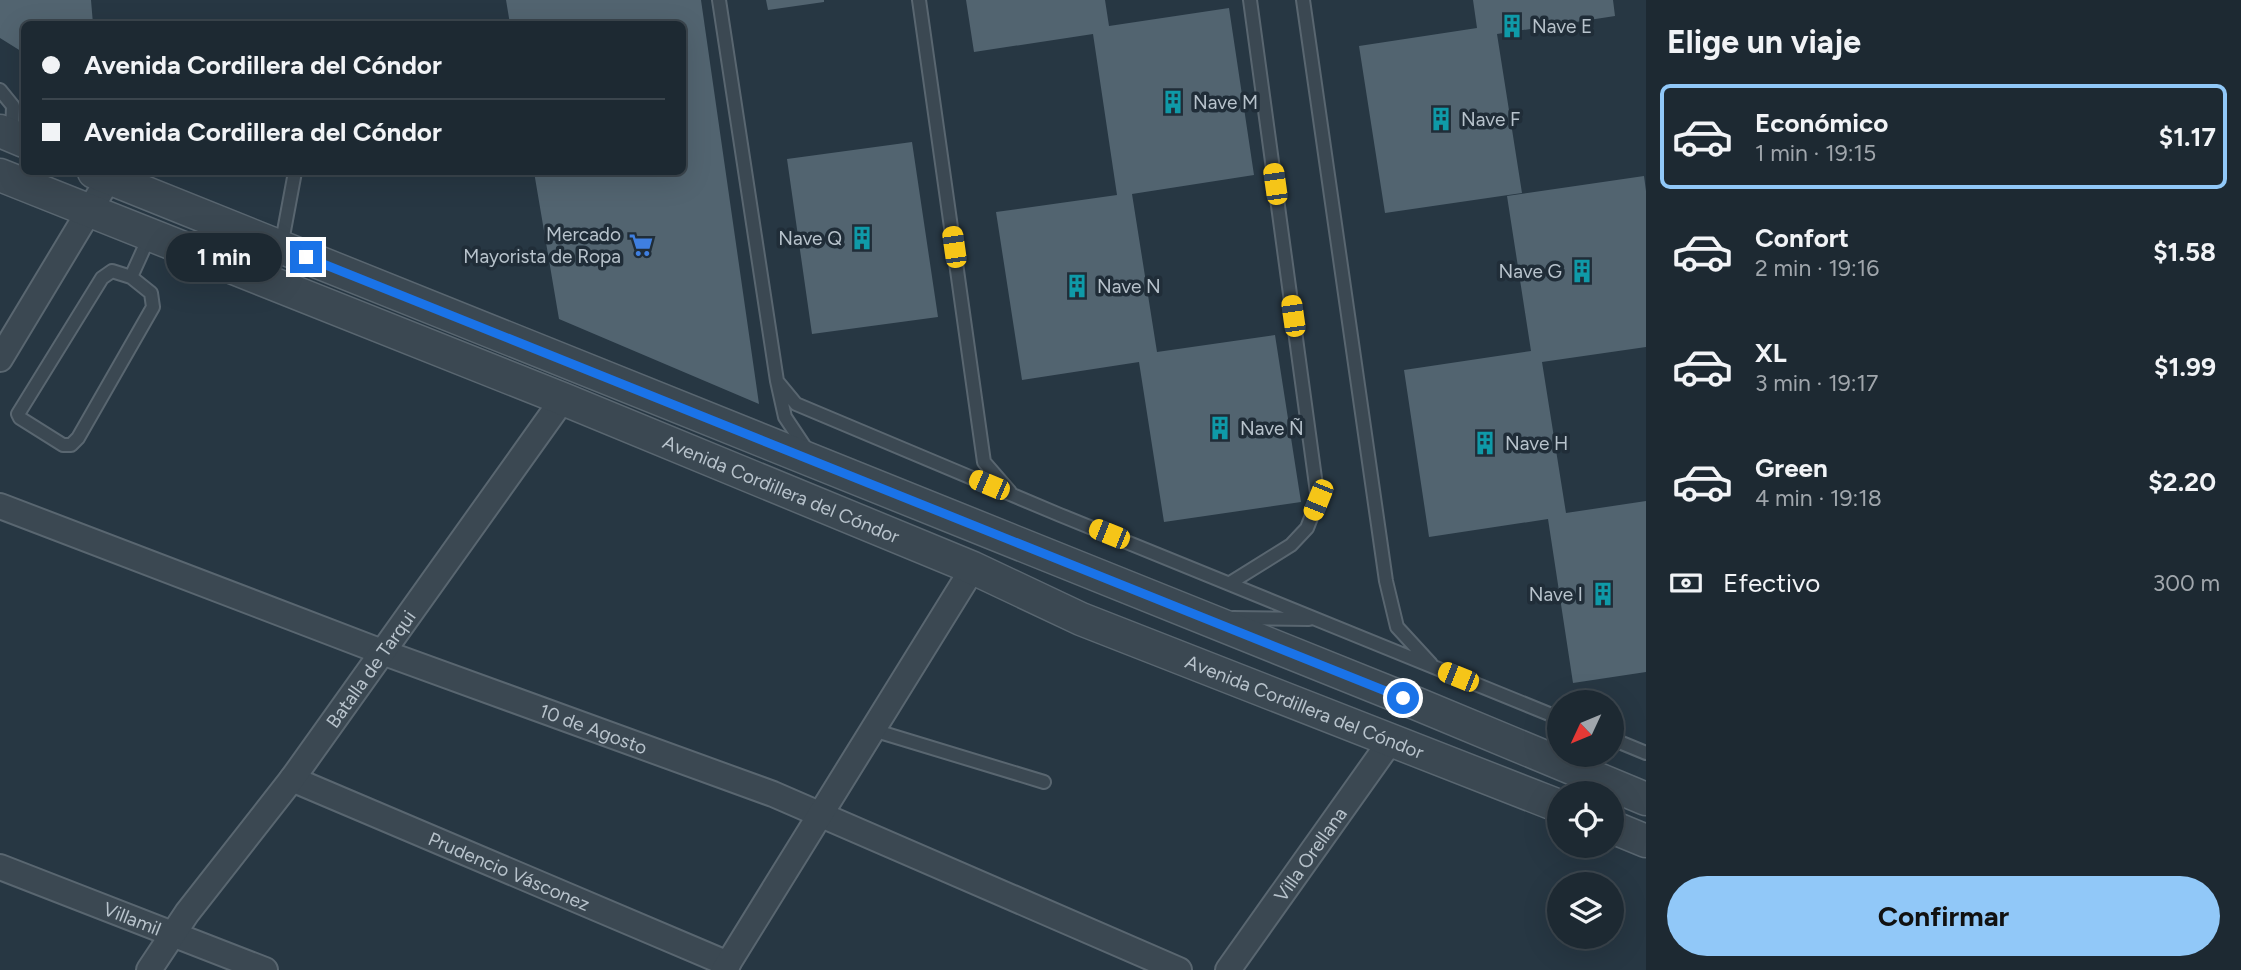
<!DOCTYPE html>
<html lang="es">
<meta charset="utf-8">
<style>
:root{--surface:#1d2932;--page:#25313a;--text:#f1f3f6;--muted:#a0a6ac;--line:#3b454d;--accent:#91c8f8}
body{margin:0;font-family:Figtree,sans-serif;background:var(--page);color:var(--text);height:100vh;display:flex;flex-direction:column;font-size:26px;white-space:nowrap}
*{box-sizing:border-box;margin:0}
p{font-size:23px;color:var(--muted)}
.icon{flex:none;width:38px;height:38px;fill:none;stroke:currentColor;stroke-width:2;stroke-linecap:round;stroke-linejoin:round}
.map{position:relative;flex:1;overflow:hidden}
.details{display:flex;flex-direction:column;background:var(--surface);width:595px}
.details>*{flex:none}
.hud{position:absolute;left:21px;top:21px;width:665px;height:154px;border-radius:10px;box-shadow:0 7px 28px #0002,0 0 0 2px var(--line);display:grid;align-content:center;height:154px;padding:0 21px;background:var(--surface)}
.needle{width:46px;rotate:226deg}
.tools{position:absolute;left:1547px;top:690px;display:grid;gap:14px}
.tools a{display:grid;place-items:center;width:77px;height:77px;border-radius:50%;background:var(--surface);box-shadow:0 7px 28px #0002,0 0 0 2px var(--line);font-size:35px}
.end{position:absolute;width:32px;height:32px;margin:-16px;border:9px solid #1a73e8;background:#fff;box-shadow:0 0 0 4px #fff}
.from{border-radius:50%}
.bubble{position:absolute;height:49px;border-radius:24px;background:var(--surface);box-shadow:0 7px 28px #0002,0 0 0 2px var(--line);font-size:23px;font-weight:700;line-height:49px;text-align:center}
.car{position:absolute;width:21px;height:42px;margin:-21px -10px;border-radius:9px;box-shadow:0 0 5px 2px #0007;background:linear-gradient(#f5c518 24%,#345 0 40%,#f5c518 0 76%,#345 0 86%,#f5c518 0)}
.hud b{display:flex;align-items:center;gap:24px;height:66px;font-size:26px}
.hud b+b{border-top:2px solid var(--line)}
.hud i{width:18px;height:18px;background:var(--text)}
ul{padding:0;list-style:none}
li{display:flex;align-items:center;gap:21px;height:105px;margin:0 14px 10px;padding:0 7px;border:4px solid transparent;border-radius:10px}
li div{flex:1}
li b{display:block;font-size:26px}
li em{font-style:normal;font-weight:700}
li.selected{border-color:var(--accent)}
li>.icon{width:63px;height:63px;stroke-width:1.5}
h2{padding:0 21px;font-size:32px;line-height:84px}
.pay{display:flex;align-items:center;gap:18px;height:77px;padding:0 21px;font-size:26px}
.pay p{margin-inline-start:auto}
.primary-button{display:flex;gap:14px;margin-top:auto;padding:14px 21px}
.primary-button a{flex:1;height:80px;border-radius:42px;background:var(--accent);color:#111;font-size:28px;font-weight:700;line-height:80px;text-align:center}
main{display:flex;flex:1;min-height:0}
.map>svg:first-child{display:block}
.building{fill:#526470}
.lines{fill:none;stroke-linecap:round;stroke-linejoin:round}
.service-casing{stroke:#596670;stroke-width:16}
.minor-casing{stroke:#596670;stroke-width:28}
.tertiary-casing{stroke:#596670;stroke-width:35}
.service{stroke:#3b4852;stroke-width:12}
.minor{stroke:#3b4852;stroke-width:24}
.tertiary{stroke:#3b4852;stroke-width:32}
.route{stroke:#1a73e8;stroke-width:9}
.labels{text-anchor:middle;dominant-baseline:central;stroke-width:7;stroke-linejoin:round;paint-order:stroke}
.poi-label{font-size:19px;fill:#b8c3cc;stroke:#202d38;text-anchor:start}
.street-label{font-size:19px;fill:#b8c3cc;stroke:#202d38}
</style>
<main>
<div class="map">
<svg width="1646" height="970" viewBox="0 0 1646 970">
<rect width="100%" height="100%" fill="#273743"/>
<path class="building" d="M0,0H91L93,24H24V53L0,38Z
M506,0H701L759,404L559,319L534,172H682V24H510Z
M766,0H824V2L768,10Z
M966,0H1105L1109,26L1229,8L1254,175L1132,194L1157,352L1275,335L1301,502L1164,522L1139,362L1022,380L996,212L1117,195L1093,34L974,52Z
M1473,0H1613L1615,16L1497,34L1522,193L1385,213L1359,46L1477,28Z
M912,142L938,317L812,334L787,159Z
M1644,176L1646,191V347L1542,362L1566,513L1646,501V672L1573,683L1548,519L1429,537L1404,370L1531,351L1507,196Z"/>
<g class="lines">
<g class="service-casing">
<path id="service" d="M719,0L777,381L785,417L807,450
M919,0L984,462L1010,492
M1303,0L1386,581L1397,627L1431,664
M0,90L13,106L12,136
M281,247L295,172
M112,271L131,277L151,293L153,307L78,438L71,445H63L20,418L18,414L102,278Z
M131,277L150,235
M777,381L796,404L1060,515L1559,718
M1230,583L1291,545L1307,528L1318,500L1250,0
M1233,618L1309,619
M873,730L1044,782
M1612,739L1646,753"/>
</g>
<g class="minor-casing">
<g id="minor">
<path d="M0,359L109,178"/>
<path id="s1" d="M0,506L382,652L773,794L1179,970"/>
<path id="s2" d="M292,779L728,964"/>
<path id="s3" d="M0,867L265,970"/>
<path id="s4" d="M149,970L187,913L292,779L563,399"/>
<path d="M724,970L973,568"/>
<path id="s5" d="M1228,970L1392,739"/>
</g>
</g>
<g class="tertiary-casing">
<g id="tertiary">
<path d="M0,131L24,141"/>
<path d="M94,172L1403,698L1646,799"/>
<path id="s6" d="M0,175L563,399L973,568L1081,619L1559,806"/>
<path d="M1612,827L1646,841"/>
</g>
</g>
<use href="#service" class="service"/>
<use href="#minor" class="minor"/>
<use href="#tertiary" class="tertiary"/>
</g>
<g class="lines">
<path class="route" d="M306,257L1403,698"/>
</g>
<defs>
<g id="building-bare" transform="scale(1.89)"><path d="M-4-6H4V6H1V3H-1V6H-4ZM-2.5-4.3h1.7v1.8h-1.7ZM.8-4.3h1.7v1.8H.8ZM-2.5-1h1.7V.8h-1.7ZM.8-1h1.7V.8H.8Z" fill="#0f9aa8" stroke="#202d38" stroke-width="2.5" paint-order="stroke"/></g>
<g id="supermarket-bare" transform="scale(1.89)"><path d="M-6-5.5h2.5l.6 2H6L4.5 2H-2.5L-4.4-4H-6ZM-1.5 3.2a1.3 1.3 0 1 0 .1 0ZM3 3.2a1.3 1.3 0 1 0 .1 0Z" fill="#3f7fe0" stroke="#202d38" stroke-width="2.5" paint-order="stroke"/></g>
</defs>
<g fill-rule="evenodd">
<use href="#building-bare" x="1512" y="26"/>
<use href="#building-bare" x="1173" y="102"/>
<use href="#building-bare" x="1441" y="119"/>
<use href="#building-bare" x="862" y="238"/>
<use href="#supermarket-bare" x="641" y="245"/>
<use href="#building-bare" x="1582" y="271"/>
<use href="#building-bare" x="1077" y="286"/>
<use href="#building-bare" x="1220" y="428"/>
<use href="#building-bare" x="1485" y="443"/>
<use href="#building-bare" x="1603" y="594"/>
</g>
<g class="labels">
<g class="poi-label">
<text x="1532" y="26">Nave E</text>
<text x="1193" y="102">Nave M</text>
<text x="1461" y="119">Nave F</text>
<text x="621" y="234" text-anchor="end">Mercado<tspan x="621" dy="22">Mayorista de Ropa</tspan></text>
<text x="842" y="238" text-anchor="end">Nave Q</text>
<text x="1562" y="271" text-anchor="end">Nave G</text>
<text x="1097" y="286">Nave N</text>
<text x="1240" y="428">Nave Ñ</text>
<text x="1505" y="443">Nave H</text>
<text x="1583" y="594" text-anchor="end">Nave I</text>
</g>
<g class="street-label">
<text stroke="none"><textPath href="#s6" startOffset="842">Avenida Cordillera del Cóndor</textPath></text>
<text stroke="none"><textPath href="#s4" startOffset="374">Batalla de Tarqui</textPath></text>
<text stroke="none"><textPath href="#s6" startOffset="1409">Avenida Cordillera del Cóndor</textPath></text>
<text stroke="none"><textPath href="#s1" startOffset="634">10 de Agosto</textPath></text>
<text stroke="none"><textPath href="#s5" startOffset="142">Villa Orellana</textPath></text>
<text stroke="none"><textPath href="#s2" startOffset="236">Prudencio Vásconez</textPath></text>
<text stroke="none"><textPath href="#s3" startOffset="142">Villamil</textPath></text>
</g>
</g>
</svg>
<div class="tools">
<a><svg class="needle" viewBox="-14 -14 28 28"><path d="M0-13l5 13h-10z" fill="#e53935"/><path d="M0 13l5-13h-10z" fill="#a0a6ac"/></svg></a>
<a><svg class="icon" aria-label="locate" viewBox="0 0 24 24"><circle cx="12" cy="12" r="6"/><path d="M12 2v4M12 18v4M2 12h4M18 12h4"/></svg></a>
<a><svg class="icon" aria-label="layers" viewBox="0 0 24 24"><path d="M12 4l9 5-9 5-9-5zM3 14l9 5 9-5"/></svg></a>
</div>
<i class="end from" style="left:1403px;top:698px"></i>
<i class="end" style="left:306px;top:257px"></i>
<div class="bubble" style="left:166px;top:233px;width:116px">1 min</div>
<i class="car" style="left:1275px;top:184px;rotate:352deg"></i>
<i class="car" style="left:954px;top:247px;rotate:352deg"></i>
<i class="car" style="left:1293px;top:316px;rotate:352deg"></i>
<i class="car" style="left:989px;top:485px;rotate:293deg"></i>
<i class="car" style="left:1318px;top:500px;rotate:202deg"></i>
<i class="car" style="left:1109px;top:534px;rotate:292deg"></i>
<i class="car" style="left:1458px;top:677px;rotate:292deg"></i>
<div class="hud">
<b><i class="from"></i>Avenida Cordillera del Cóndor</b>
<b><i></i>Avenida Cordillera del Cóndor</b>
</div>
</div>
<section class="details">
<h2>Elige un viaje</h2>
<ul>
<li class="selected"><svg class="icon" aria-label="car" viewBox="0 0 24 24"><path d="M5 17H2v-5l4-1 3-4h7l3 4 3 1v5h-3M9 17h6M6 11h13"/><circle cx="7" cy="17" r="2"/><circle cx="17" cy="17" r="2"/></svg><div><b>Económico</b><p>1 min · 19:15</p></div><em>$1.17</em></li>
<li><svg class="icon" aria-label="car" viewBox="0 0 24 24"><path d="M5 17H2v-5l4-1 3-4h7l3 4 3 1v5h-3M9 17h6M6 11h13"/><circle cx="7" cy="17" r="2"/><circle cx="17" cy="17" r="2"/></svg><div><b>Confort</b><p>2 min · 19:16</p></div><em>$1.58</em></li>
<li><svg class="icon" aria-label="car" viewBox="0 0 24 24"><path d="M5 17H2v-5l4-1 3-4h7l3 4 3 1v5h-3M9 17h6M6 11h13"/><circle cx="7" cy="17" r="2"/><circle cx="17" cy="17" r="2"/></svg><div><b>XL</b><p>3 min · 19:17</p></div><em>$1.99</em></li>
<li><svg class="icon" aria-label="car" viewBox="0 0 24 24"><path d="M5 17H2v-5l4-1 3-4h7l3 4 3 1v5h-3M9 17h6M6 11h13"/><circle cx="7" cy="17" r="2"/><circle cx="17" cy="17" r="2"/></svg><div><b>Green</b><p>4 min · 19:18</p></div><em>$2.20</em></li>
</ul>
<div class="pay"><svg class="icon" aria-label="cash" viewBox="0 0 24 24"><path d="M3 7h18v10H3z"/><circle cx="12" cy="12" r="2"/></svg>Efectivo<p>300 m</p></div>
<div class="primary-button"><a>Confirmar</a></div>
</section>
</main>
